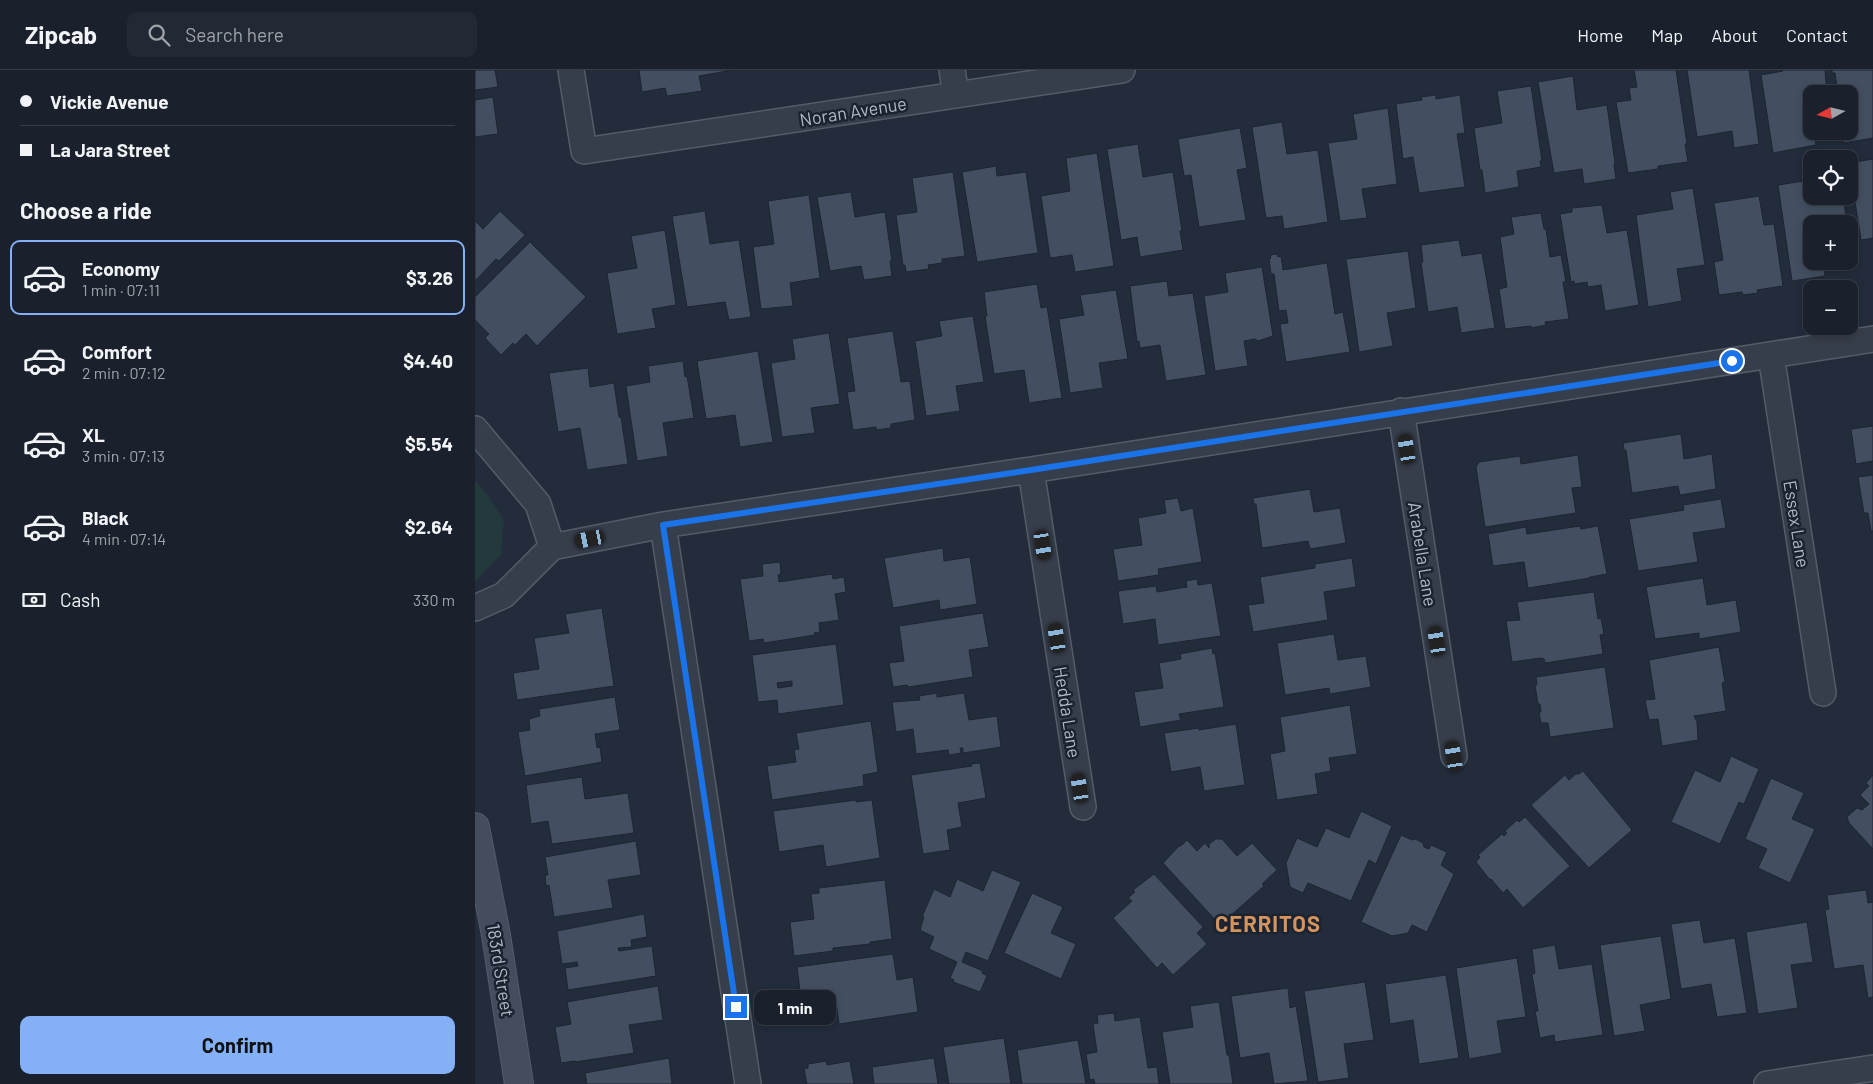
<!DOCTYPE html>
<meta charset="utf-8">
<style>
:root{--surface:#1a212c;--page:#232934;--text:#f1f3f6;--muted:#9fa3a9;--line:#383e48;--accent:#84b0f8}
body{margin:0;font-family:Barlow,sans-serif;background:var(--page);color:var(--text);height:100vh;display:flex;flex-direction:column;font-size:19px;white-space:nowrap}
*{box-sizing:border-box;margin:0}
p{font-size:16px;color:var(--muted)}
.icon{flex:none;width:28px;height:28px;fill:none;stroke:currentColor;stroke-width:2;stroke-linecap:round;stroke-linejoin:round}
.map{position:relative;flex:1;overflow:hidden}
.drawer{display:flex;flex-direction:column;background:var(--surface);width:475px}
.drawer>*{flex:none}
.guide{display:grid;align-content:center;height:110px;padding:0 20px;background:var(--surface)}
.needle{width:32px;rotate:262deg}
.controls{position:absolute;left:1328px;top:15px;display:grid;gap:10px}
.controls a{display:grid;place-items:center;width:55px;height:55px;border-radius:10px;background:var(--surface);box-shadow:0 2px 8px #0003,0 0 0 1px var(--line);font-size:25px}
.end{position:absolute;width:22px;height:22px;margin:-11px;border:6px solid #1a73e8;background:#fff;box-shadow:0 0 0 2px #fff}
.from{border-radius:50%}
.bubble{position:absolute;height:35px;border-radius:10px;background:var(--surface);box-shadow:0 2px 8px #0003,0 0 0 1px var(--line);font-size:16px;font-weight:700;line-height:35px;text-align:center}
.car{position:absolute;width:15px;height:30px;margin:-15px -8px;border-radius:6px;box-shadow:0 0 4px 1px #0007;background:linear-gradient(#222 24%,#8ab4d8 0 40%,#222 0 76%,#8ab4d8 0 86%,#222 0)}
.guide b{display:flex;align-items:center;gap:18px;height:48px;font-size:19px}
.guide b+b{border-top:1px solid var(--line)}
.guide i{width:12px;height:12px;background:var(--text)}
ul{padding:0;list-style:none}
li{display:flex;align-items:center;gap:15px;height:75px;margin:0 10px 8px;padding:0 10px;border:2px solid transparent;border-radius:10px}
li div{flex:1}
li b{display:block;font-size:19px}
li em{font-style:normal;font-weight:700}
li.active{border-color:var(--accent)}
li>.icon{width:45px;height:45px;stroke-width:1.5}
h2{padding:0 20px;font-size:22px;line-height:60px}
.pay{display:flex;align-items:center;gap:12px;height:55px;padding:0 20px;font-size:19px}
.pay p{margin-inline-start:auto}
.primary-button{display:flex;gap:10px;margin-top:auto;padding:10px 20px}
.primary-button a{flex:1;height:58px;border-radius:10px;background:var(--accent);color:#111;font-size:20px;font-weight:700;line-height:58px;text-align:center}
header{display:flex;align-items:center;gap:30px;box-sizing:border-box;height:70px;padding:0 25px;background:var(--surface);border-bottom:1px solid var(--line)}
header strong{font-size:24px}
nav{display:flex;gap:28px;margin-inline-start:auto;font-size:18px}
.search{width:350px;height:45px;background:var(--page);display:flex;align-items:center;gap:12px;box-sizing:border-box;padding:0 18px;border-radius:10px;color:var(--muted);font-size:19px}
main{display:flex;flex:1;min-height:0}
.map>svg:first-child{display:block}
.green{fill:#24393c}
.building{fill:#434f60;stroke:#1d2532;fill-rule:evenodd}
.lines{fill:none;stroke-linecap:round;stroke-linejoin:round}
.street-casing{stroke:#545c69;stroke-width:28}
.secondary-casing{stroke:#545c69;stroke-width:30}
.street{stroke:#363e4b;stroke-width:25}
.secondary{stroke:#444d5e;stroke-width:28}
.route{stroke:#1a73e8;stroke-width:6}
.labels{text-anchor:middle;dominant-baseline:central;stroke-width:5;stroke-linejoin:round;paint-order:stroke}
.street-label{font-size:18px;fill:#b1b9c7;stroke:#1b2330}
.district-label{font-size:22px;font-weight:bold;letter-spacing:1px;fill:#d5935e;stroke:#1b2330}
</style>
<header>
<strong>Zipcab</strong>
<div class="search"><svg class="icon" aria-label="search" viewBox="0 0 24 24"><circle cx="10" cy="10" r="6"/><path d="M15 15l6 6"/></svg>Search here</div>
<nav><a>Home</a><a>Map</a><a>About</a><a>Contact</a></nav>
</header>
<main>
<section class="drawer">
<div class="guide">
<b><i class="from"></i>Vickie Avenue</b>
<b><i></i>La Jara Street</b>
</div>
<h2>Choose a ride</h2>
<ul>
<li class="active"><svg class="icon" aria-label="car" viewBox="0 0 24 24"><path d="M5 17H2v-5l4-1 3-4h7l3 4 3 1v5h-3M9 17h6M6 11h13"/><circle cx="7" cy="17" r="2"/><circle cx="17" cy="17" r="2"/></svg><div><b>Economy</b><p>1 min · 07:11</p></div><em>$3.26</em></li>
<li><svg class="icon" aria-label="car" viewBox="0 0 24 24"><path d="M5 17H2v-5l4-1 3-4h7l3 4 3 1v5h-3M9 17h6M6 11h13"/><circle cx="7" cy="17" r="2"/><circle cx="17" cy="17" r="2"/></svg><div><b>Comfort</b><p>2 min · 07:12</p></div><em>$4.40</em></li>
<li><svg class="icon" aria-label="car" viewBox="0 0 24 24"><path d="M5 17H2v-5l4-1 3-4h7l3 4 3 1v5h-3M9 17h6M6 11h13"/><circle cx="7" cy="17" r="2"/><circle cx="17" cy="17" r="2"/></svg><div><b>XL</b><p>3 min · 07:13</p></div><em>$5.54</em></li>
<li><svg class="icon" aria-label="car" viewBox="0 0 24 24"><path d="M5 17H2v-5l4-1 3-4h7l3 4 3 1v5h-3M9 17h6M6 11h13"/><circle cx="7" cy="17" r="2"/><circle cx="17" cy="17" r="2"/></svg><div><b>Black</b><p>4 min · 07:14</p></div><em>$2.64</em></li>
</ul>
<div class="pay"><svg class="icon" aria-label="cash" viewBox="0 0 24 24"><path d="M3 7h18v10H3z"/><circle cx="12" cy="12" r="2"/></svg>Cash<p>330 m</p></div>
<div class="primary-button"><a>Confirm</a></div>
</section>
<div class="map">
<svg width="1398" height="1014" viewBox="0 0 1398 1014">
<rect width="100%" height="100%" fill="#222c3b"/>
<path class="green" d="M0,410L14,427L29,451L26,485L0,511Z"/>
<path class="building" d="M0,0H20L23,17L0,20Z
M164,0H258L224,6L227,21L192,26L190,18L167,22Z
M1159,0H1201L1212,74H1210L1213,92L1183,96V99L1153,103L1141,32L1156,30L1154,18L1162,17Z
M1212,0H1274L1284,74L1259,78L1257,61L1222,67Z
M1307,0H1350L1352,24H1336V61H1339L1341,75L1298,83L1286,5L1308,1Z
M1357,0H1398V68L1369,73L1367,61H1374V24H1363L1360,3H1357Z
M1098,6L1102,40L1132,35L1140,93L1139,94L1141,109L1109,114L1107,99L1079,103L1063,12Z
M1056,16L1067,91H1065L1066,97L1042,101L1044,117L1010,123L1007,100H1005L999,58L1027,53L1022,21Z
M961,25V29L985,25L990,63L982,64L990,117L944,123L938,87L928,89L921,34L947,30L946,27Z
M18,27L23,64L0,67V30Z
M913,38L922,114L887,119L892,148L865,151L853,73L882,69L878,44Z
M807,52L812,84L843,80L853,152L809,159L807,146L791,148L777,57Z
M765,58L772,98L762,100L771,150L724,157L716,105L709,106L703,69Z
M663,74L668,107L698,102L707,161H705L708,180L665,187L662,167L646,170L632,79Z
M622,83L639,196L600,202L597,185L575,188L566,126L595,121L591,88Z
M1398,89V168L1386,170L1374,93Z
M521,96L522,106L551,102L563,183L502,192L487,102Z
M478,102L490,186L467,189V193L453,195L454,199L431,202L430,195L428,196L421,145L442,142L437,108Z
M1336,110V126H1368L1372,154H1336V191H1359V193L1348,195L1350,206L1317,211L1303,115Z
M1218,118L1230,195L1202,199L1207,231L1173,237L1161,145L1198,139L1195,122Z
M376,122L380,147L410,142L417,191H415L417,206L389,210L386,196L355,201L342,127Z
M334,125L345,208L315,213L318,236L286,239L278,177L299,174L293,131Z
M1284,126L1289,155L1299,154L1308,216L1282,220L1283,223L1268,225L1267,222L1244,225L1239,192L1248,190L1239,133Z
M1127,135L1132,163L1152,160L1164,235L1130,241L1126,215L1113,217L1112,212L1099,214V211L1096,212L1085,144L1097,142V138Z
M25,141L50,165L24,191L21,189L0,211V151L8,159Z
M230,141L235,174L264,170L276,247L254,250L250,232L212,237L197,146Z
M1066,143L1069,159H1071L1075,187L1086,185L1091,212H1088L1094,249L1070,252L1071,255L1056,258V256L1030,259L1024,219L1032,217L1025,167L1039,164L1036,147Z
M190,160L201,235L177,239L181,258L142,264L132,203L162,198L156,166Z
M1374,163L1379,186L1374,187Z
M984,170L987,186L1007,183L1020,258L986,263L982,237L953,242L946,192H948L946,175Z
M55,172L111,227L62,276L51,264L40,275L38,273L26,285L10,268L14,264L0,250V227Z
M933,181L941,238L912,243L918,276L884,282L871,189Z
M802,184L803,187L806,186L808,200L852,193L860,244L868,242L875,282L811,292L805,254L813,253L811,240L804,241L799,204H796L794,189L796,188L795,185Z
M787,197L798,266L783,271L780,269L769,271L773,296L740,301L729,226L753,222L750,203Z
M692,211L694,226L718,223L731,305L691,311L685,275L665,278L664,271L662,272L655,216Z
M562,214L566,238L572,237L587,328L554,333L549,300L519,304L510,246H512L509,222Z
M641,220L653,289L624,293L628,318L595,323L584,249L609,245L605,225Z
M498,246L509,312L481,316L485,341L451,346L440,271L467,266L464,251Z
M418,261L426,312L435,311L440,350L416,354V358L401,360V357L378,360L372,322L380,321L372,268Z
M354,263L365,334L336,338L340,363L307,367L296,293L320,289L317,269Z
M283,281L298,372L265,377L260,345L231,349L222,291Z
M208,291L210,307L212,306L219,348L188,353L193,386L162,391L151,316L175,312L173,296Z
M113,298L115,317L139,313L144,347H146L153,394L112,400L105,358L83,362L74,303Z
M1398,356V391L1381,394L1376,359Z
M1206,364L1209,389L1237,384L1241,419L1205,425L1203,416L1157,423L1151,380H1149L1148,373Z
M1103,385L1107,417L1097,418L1101,443L1010,457L1001,397L1004,392L1045,386L1046,394Z
M1398,405V461H1396L1393,443H1389L1383,407Z
M835,419L839,442L865,438L871,473L835,479L833,471L787,478L781,434H779L778,428Z
M703,428L706,441L718,438L727,492L683,499L684,505L643,511L638,479L667,475L663,448L691,443L689,430Z
M1246,429L1251,458L1218,463L1223,492L1163,501L1154,449L1209,440L1208,435Z
M1105,456L1106,459L1123,456L1132,504L1115,507V508L1053,518L1049,492L1018,496L1013,464L1051,457L1052,464Z
M468,478L469,491L495,487L502,534L465,540L464,530L418,538L409,488Z
M877,488L881,517L849,522L853,550L778,562L773,535L789,533L785,507L840,498V494Z
M305,492L306,504L303,505L304,512L357,504L358,509L369,507L371,522L360,524L364,550L344,553L345,562L339,563L340,565L289,573L288,569L274,571L265,509L288,506L287,494Z
M1228,508L1232,535L1261,530L1266,562L1224,569V563L1180,569L1171,517Z
M722,509L723,515L737,513L746,566L683,575L680,549L648,554L643,521L681,516L682,522L712,517L711,511Z
M1119,522L1123,549L1126,548L1129,564L1125,565L1128,584L1070,593L1069,589L1066,588L1037,592L1031,551L1045,550L1042,532Z
M127,538L139,616L42,630L38,603L64,599L59,568L94,563L90,544Z
M508,543L514,577L494,580L498,607L433,617L432,615L418,617L414,593L429,591L424,556Z
M859,564L863,590L891,586L896,617L855,624L854,618L810,625L802,573Z
M361,574L369,635L303,644L302,630L283,632L277,585ZM317,611V616L303,618L302,613Z
M1244,577L1250,612L1247,613L1251,641L1219,646L1222,652L1223,670L1187,676L1183,649L1174,650L1170,630L1180,629L1174,590Z
M737,578L738,584L740,583L749,637L704,644L706,650L665,657L659,622L688,618L684,593L706,589L705,584Z
M1130,597L1139,658L1075,667L1073,653H1066L1064,642H1066L1065,634H1063L1060,615H1062L1061,607Z
M462,623V627L489,623L494,650L522,646L526,677L488,683V678H485L486,683L474,685L473,680L441,684L438,659L421,662L417,632L445,630L444,626Z
M140,627L145,660L120,664L122,678L125,677L127,692L50,706L43,662L55,660L54,649L65,646L64,639Z
M875,635L882,684L854,688L856,701L840,704L843,724L802,730L795,684L810,681L805,647Z
M396,651L403,702L388,705L389,716L297,730L292,696L321,692L319,680L324,679L321,663Z
M761,654L770,715L729,721L725,697L696,702L689,663L724,658V660Z
M1256,686L1284,699L1269,734L1264,732L1245,774L1196,752L1220,700L1245,712Z
M505,693L511,728L483,733L487,757L472,760L475,780L448,784L436,705L497,696L496,694Z
M1108,701L1157,760L1114,798L1056,735L1090,705L1094,710L1101,704H1104Z
M1398,705V779L1374,753L1372,747L1382,738L1387,740L1394,734L1385,725L1394,716L1391,713Z
M107,707L110,729L153,723L159,763L77,774L73,751L56,754L51,715Z
M1296,708L1329,723L1317,749L1340,759L1315,813L1283,798L1292,779L1270,769Z
M381,730V732L397,730L405,788L351,797L348,775L304,782L298,741Z
M886,741L917,756L901,794L894,790L876,831L833,813L828,823L815,817L811,793L822,768L842,777L851,758L874,768Z
M1050,747L1095,796L1048,838L1032,819L1028,823L1016,809L1015,810L1001,792L1005,787L1003,785L1027,764L1029,766L1032,763L1030,761L1042,750L1044,752Z
M926,765L937,770L940,769L948,773L949,777L954,779L956,775L972,782L966,795L979,804L952,862L937,855L933,863L917,866L886,852Z
M741,769H747L762,786L777,773L802,800L787,814L789,816L745,855L688,793L704,776H706L712,770L722,781L730,773L734,778V774Z
M161,771L166,805L133,810L138,838L79,847L74,815L71,816L70,805H73L70,787Z
M517,800L546,812L513,891L491,882L487,892L508,901L507,903L512,906L505,922L478,912L479,910L475,908L482,892L454,879L459,867L445,860L449,847H447L459,819L475,827L482,809L508,821Z
M679,804L728,857L722,863L732,874L698,905L687,893L682,898L638,848L657,831L653,828L660,822L658,820Z
M410,810L417,869L395,872V874L358,878V881L319,886L315,852L339,849L336,824L344,823V818Z
M1391,820L1393,833L1398,832V927L1393,928L1388,895L1359,899L1350,840L1354,839L1352,825Z
M557,823L588,837L576,863L601,874L586,909L529,883Z
M169,844L172,867L156,870L157,877L143,878L144,881L177,876L181,906L93,920L90,898L103,896L102,892L87,894L82,861Z
M1225,850L1229,873L1260,868L1272,943L1242,947L1236,914L1206,919L1196,854Z
M1332,852L1338,892L1316,895L1323,938L1283,944L1271,862Z
M1186,866L1196,929L1165,935L1170,961L1139,966L1125,875Z
M1080,875L1084,899L1117,894L1128,965L1080,972L1079,965L1065,968L1060,941H1063L1057,904L1060,903L1057,879Z
M418,884L422,910L438,907L443,942L364,954L360,924L326,929L322,897Z
M1042,888L1051,947L1022,951L1027,983L994,989L981,898Z
M971,905L984,988L944,994L938,950L915,954L910,914Z
M890,912L899,970L869,974L874,1008L843,1012L829,921Z
M183,916L188,950L154,955L159,983L100,992V991L86,993L80,957L96,954L92,932Z
M813,918L815,938L821,936L833,1011L799,1014L794,983L765,988L756,926Z
M744,932L752,985H754L758,1014H695L687,962L718,957L715,936Z
M639,943L640,951L665,947L673,998L682,997L684,1014H620L619,1009L615,1010L611,984L622,982L618,954L623,953L622,945Z
M529,968L536,1014H474L468,977Z
M603,970L611,1014H547L542,980Z
M194,988L197,1014H112L110,1003Z
M459,988L463,1014H399L397,997Z
M351,991L352,995L375,991L379,1014H332L329,999L333,998V994Z"/>
<g class="lines">
<g class="street-casing">
<path id="street" d="M96,0L109,81L647,0
M477,0L481,25
M1296,285L1348,623
M926,341L979,686
M0,359L63,434L77,477
M556,400L608,737
M188,455L273,1014
M0,538L29,525L77,477L188,455L556,400L1398,269
M1292,1014L1398,998"/>
</g>
<g class="secondary-casing">
<path id="secondary" d="M0,757L21,865L44,1014"/>
</g>
<use href="#street" class="street"/>
<use href="#secondary" class="secondary"/>
</g>
<g class="lines">
<path class="route" d="M261,937L188,455L556,400L1257,291"/>
</g>
<g class="labels">
<g class="street-label">
<text transform="translate(378 41) rotate(-9)">Noran Avenue</text>
<text transform="translate(1322 454) rotate(81)">Essex Lane</text>
<text transform="translate(948 484) rotate(81)">Arabella Lane</text>
<text transform="translate(593 642) rotate(81)">Hedda Lane</text>
<text transform="translate(26 900) rotate(81)">183rd Street</text>
</g>
<g class="district-label">
<text x="793" y="853">CERRITOS</text>
</g>
</g>
</svg>
<div class="controls">
<a><svg class="needle" viewBox="-14 -14 28 28"><path d="M0-13l5 13h-10z" fill="#e53935"/><path d="M0 13l5-13h-10z" fill="#9fa3a9"/></svg></a>
<a><svg class="icon" aria-label="locate" viewBox="0 0 24 24"><circle cx="12" cy="12" r="6"/><path d="M12 2v4M12 18v4M2 12h4M18 12h4"/></svg></a>
<a>+</a>
<a>−</a>
</div>
<i class="end from" style="left:1257px;top:291px"></i>
<i class="end" style="left:261px;top:937px"></i>
<div class="bubble" style="left:279px;top:920px;width:82px">1 min</div>
<i class="car" style="left:932px;top:379px;rotate:351deg"></i>
<i class="car" style="left:115px;top:469px;rotate:259deg"></i>
<i class="car" style="left:568px;top:475px;rotate:171deg"></i>
<i class="car" style="left:582px;top:568px;rotate:351deg"></i>
<i class="car" style="left:962px;top:571px;rotate:351deg"></i>
<i class="car" style="left:979px;top:686px;rotate:351deg"></i>
<i class="car" style="left:605px;top:718px;rotate:351deg"></i>
</div>
</main>
